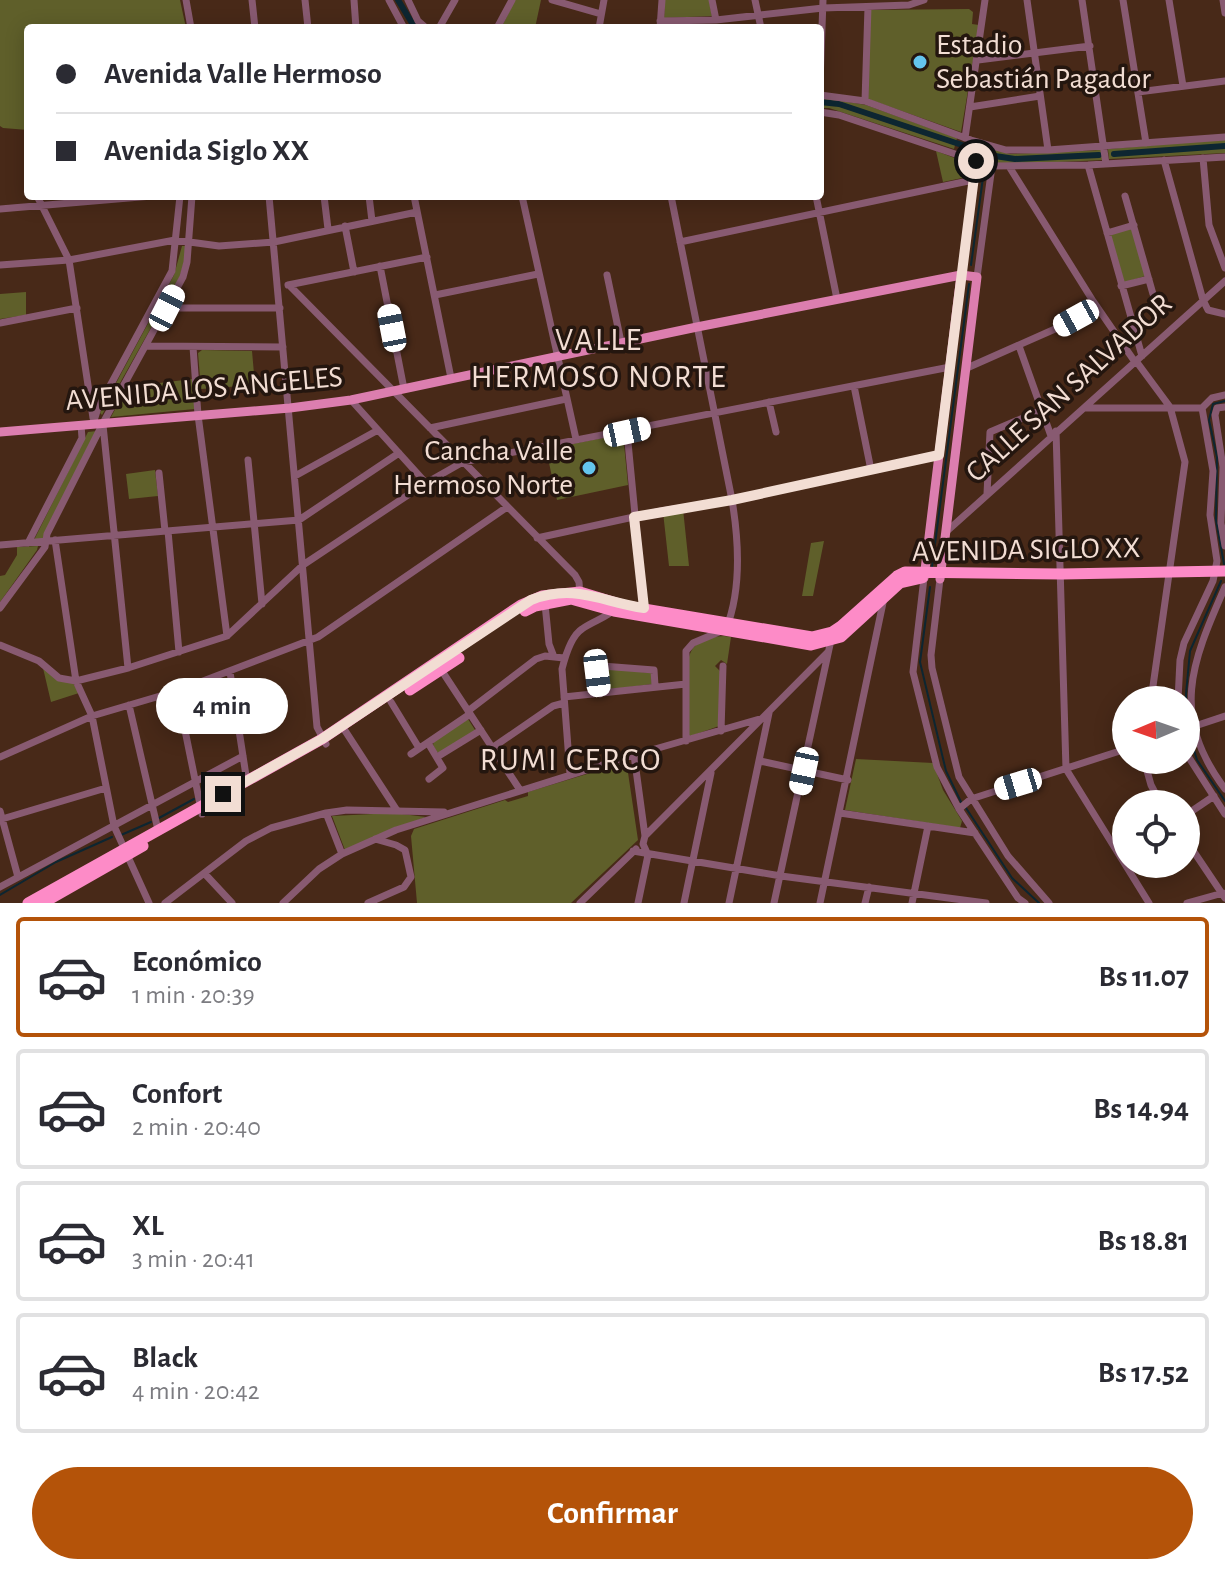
<!DOCTYPE html>
<html lang="es">
<meta charset="utf-8">
<style>
:root{--surface:#fff;--page:#f7f7f7;--text:#2b2b33;--muted:#7c7c81;--line:#e1e1e2;--accent:#b45309}
body{margin:0;font-family:"Alegreya Sans",sans-serif;background:var(--page);color:var(--text);height:100vh;display:flex;flex-direction:column;font-size:30px;white-space:nowrap}
*{box-sizing:border-box;margin:0}
p{font-size:26px;color:var(--muted)}
.icon{flex:none;width:44px;height:44px;fill:none;stroke:currentColor;stroke-width:2;stroke-linecap:round;stroke-linejoin:round}
.map{position:relative;height:903px;overflow:hidden}
.sheet{display:flex;flex-direction:column;background:var(--surface);flex:1}
.sheet>*{flex:none}
.top-card{position:absolute;left:24px;top:24px;width:800px;height:176px;border-radius:8px;box-shadow:0 4px 20px #0003;display:grid;align-content:center;height:176px;padding:0 32px;background:var(--surface)}
.needle{width:52px;rotate:268deg}
.tools{position:absolute;left:1112px;top:686px;display:grid;gap:16px}
.tools a{display:grid;place-items:center;width:88px;height:88px;border-radius:50%;background:var(--surface);box-shadow:0 4px 20px #0003;font-size:40px}
.end{position:absolute;width:36px;height:36px;margin:-18px;border:10px solid #f2ddd3;background:#111;box-shadow:0 0 0 4px #111}
.from{border-radius:50%}
.bubble{position:absolute;height:56px;border-radius:28px;background:var(--surface);box-shadow:0 4px 20px #0003;font-size:26px;font-weight:600;line-height:56px;text-align:center}
.car{position:absolute;width:24px;height:48px;margin:-24px -12px;border-radius:10px;box-shadow:0 0 6px 2px #0007;background:linear-gradient(#fff 24%,#345 0 40%,#fff 0 76%,#345 0 86%,#fff 0)}
.top-card b{display:flex;align-items:center;gap:28px;height:76px;font-size:30px}
.top-card b+b{border-top:2px solid var(--line)}
.top-card i{width:20px;height:20px;background:var(--text)}
ul{padding:14px 0 0;list-style:none}
li{display:flex;align-items:center;gap:24px;height:120px;margin:0 16px 12px;padding:0 16px;border:4px solid var(--line);border-radius:8px}
li div{flex:1}
li b{display:block;font-size:30px}
li em{font-style:normal;font-weight:600}
li.active{border-color:var(--accent)}
li>.icon{width:72px;height:72px;stroke-width:1.5}
.primary-button{display:flex;gap:16px;margin-top:auto;padding:16px 32px}
.primary-button a{flex:1;height:92px;border-radius:48px;background:var(--accent);color:#fff;font-size:32px;font-weight:600;line-height:92px;text-align:center}
.map>svg:first-child{display:block}
.green{fill:#5f5f2a}
.lines{fill:none;stroke-linecap:round;stroke-linejoin:round}
.stream{stroke:#0d2631;stroke-width:2}
.canal{stroke:#0d2631;stroke-width:6}
.minor{stroke:#885a71;stroke-width:7}
.major{stroke:#dc7eaf;stroke-width:9}
.highway{stroke:#fd8bc7;stroke-width:11}
.route{stroke:#f2ddd3;stroke-width:10}
.poi-dot{fill:#64c5ee;stroke:#24160f;stroke-width:3}
.labels{text-anchor:middle;dominant-baseline:central;stroke-width:7;stroke-linejoin:round;paint-order:stroke}
.poi-label{font-size:30px;fill:#f2ddd3;stroke:#24160f;text-anchor:start}
.street-label{font-size:30px;fill:#f2ddd3;stroke:#24160f}
.neighbourhood-label{font-size:32px;letter-spacing:2px;fill:#f2ddd3;stroke:#24160f}
</style>
<div class="map">
<svg width="1225" height="903" viewBox="0 0 1225 903">
<rect width="100%" height="100%" fill="#482918"/>
<path class="green" d="M0,0H180L186,28H28V130L3,128L0,126Z
M515,0H541L535,28H501Z
M665,0H709L712,16L664,18Z
M969,9L973,12L972,24L979,25L961,132L868,99L870,10Z
M820,97L866,105L957,138L954,149L829,108H820Z
M1225,139V153L1109,159L1108,149Z
M973,143L1010,154L1101,150L1103,160L1015,164L998,163L970,153Z
M936,151L968,163L967,177L943,182Z
M1132,228L1145,276L1123,283L1110,234Z
M182,246H185V259L180,276L102,415L100,413L174,275Z
M26,292V315L0,319V294Z
M202,350L252,351L255,385L201,389L198,353Z
M192,379L195,409L111,417L127,387Z
M97,431L42,540H34L88,432Z
M623,434L628,485L557,500L546,449Z
M155,470L158,496L129,499L126,474Z
M683,509L689,566H669L663,512Z
M824,541L813,596H802L811,543Z
M38,546L37,550L0,602V576L5,575L17,555V547Z
M724,636L731,637L727,664L721,660L715,666L721,672L719,726L691,736L689,735V657C694,640 708,637 724,636Z
M43,668L59,681L73,683L79,693L51,702Z
M604,668L651,673L652,684L601,691L600,671Z
M468,719L475,730L442,752H437L433,745L434,741Z
M856,759L933,763L943,790L962,821L960,828L845,810Z
M623,763L627,766L638,840L571,903H417L411,836L414,829L505,800L508,802L528,796V792Z
M394,813L426,817L345,850L332,816Z"/>
<g class="lines">
<path class="stream" d="M971,265L985,163
M1224,564L1216,520L1217,457L1209,420L1213,404L1225,401
M932,567L969,284
M930,587L920,662L946,771L961,802
M1187,721L1186,694L1190,651L1221,581
M1189,734L1197,760L1225,801
M202,795L237,774
M966,808L1012,878L1039,903
M159,818L194,799
M121,835L151,822
M0,895L56,862L112,837"/>
<path class="canal" d="M398,0L415,28
M820,102L839,104L995,156L1015,159L1099,155
M1114,154L1225,146"/>
<path class="minor" d="M186,0L191,28
M252,0L255,28
M305,0L308,28
M354,0L356,28
M389,0L404,28
M408,0L418,21L426,28
M552,0L601,14
M712,0L716,20
M755,0L761,28
M1027,0L1048,150
M1082,0L1106,164
M1123,0L1146,143
M1169,0L1183,86
M1223,0L1225,13
M660,21L716,20L823,8L909,5L924,0
M439,28L455,0
M497,28L512,0
M599,28L604,0
M660,28L662,0
M978,60L1090,46
M820,83L823,0
M1138,92L1225,81
M820,95L865,101L971,140L1006,150H1048L1225,137
M865,101L868,7
M970,107L1040,96
M820,112L839,115L976,161L984,159L990,161L992,166L1088,165L1225,157
M965,138L985,0
M1203,158L1209,225L1225,268
M1164,160L1203,300L1208,310L1225,314
M28,162V168
M1088,165L1142,356
M1010,168L1093,301L1135,362
M37,196L69,260L93,418
M269,196L317,727L326,744
M324,196L328,229
M369,196L372,221
M414,196L451,378
M522,196L576,439
M671,196L732,500C739,542 742,589 726,629L693,643L686,651V741
M816,196L837,299
M1125,196L1153,294
M0,209L152,196
M345,226L354,272
M1107,233L1134,225
M680,242L973,180
M0,265L69,260L175,240L219,246L274,242L417,212
M380,266L404,389
M607,275L621,342
M961,275L976,161
M977,277L992,166
M288,285L427,257
M289,285L575,575L579,582L580,595
M1121,286L1149,279
M435,295L538,274
M167,308H280
M0,323L77,308
M146,346L283,347
M1019,346L1051,436
M193,347L198,415L227,636
M1136,361L1170,407L1185,462L1151,700
M967,368L1055,329L1096,307
M854,386L871,470
M351,400L426,483
M769,402L776,432
M1225,407L1217,408L1215,415L1223,467L1221,523L1225,546
M1084,408H1202
M1202,408L1212,398L1225,395
M93,424L98,408L172,271L180,196
M103,425L128,668
M430,428L566,399
M1056,431L1066,769L1149,903
M627,432L644,608
M248,460L262,604
M159,473L165,531
M295,476L378,430
M987,494L990,432L1042,410
M168,531L179,652
M946,532L1225,281
M537,538L661,511L732,500L939,455
M55,540L76,681L92,716L114,826L149,903
M28,543L82,438L81,425
M0,545L299,520L399,453
M924,578L913,672L937,767L959,809L1018,898L1025,903
M940,579L931,655L932,668L959,777L1008,856L1049,903
M1225,587C1191,664 1170,715 1225,789
M545,604L549,644L554,657
M0,608L45,547L47,534L103,423L183,277L187,262L192,196
M0,645L39,661L59,678L76,681L128,668L227,636L303,565L426,483L463,462L950,367
M440,668L520,790
M230,672L247,782
M177,691L202,814
M600,694L597,673L602,666L654,670L655,686
M564,697L686,684
M1178,700L1180,660L1184,643L1213,581L1217,561L1210,515L1213,471L1202,408
M391,702L419,748
M129,705L158,830
M468,711L536,659L545,656L564,658
M342,726L396,809
M1186,729L1225,716
M721,731L723,666
M428,743L443,768L429,779
M492,748L553,706L564,703
M1186,753L1225,814
M411,754L470,714
M634,755L645,836L643,844L648,855L638,903
M0,757L92,716L177,691L318,637L507,507
M437,757L481,730
M1144,760L1151,785L1161,804
M760,761L848,780
M570,774L562,669C565,657 571,636 582,629C593,621 606,618 615,609
M959,809L971,799L1126,749
M0,811L18,877
M326,813L342,854
M840,813L975,833
M1186,815L1214,796
M2,819L106,788
M645,836L828,652
M1186,840L1225,898
M633,851L781,876L986,903
M205,874L232,903
M0,887L243,756
M165,903L246,841L271,828L326,813L347,810L444,812
M283,903L319,869L342,854L396,830L634,755L763,718
M368,903L404,887L411,877L405,850L396,845L375,839
M580,903L636,849
M684,903L711,773
M729,903L769,713
M774,903L831,640
M820,903L884,598
M865,903L869,887
M912,903L928,826
M1187,903L1223,893"/>
<path class="major" d="M0,432L290,408L351,400L697,327L961,275L977,277L940,579
M924,578L961,275"/>
<path class="highway" d="M525,611L535,606L571,599L614,611L811,645L841,637L900,583L922,578
M410,690L459,658
M28,903L322,739L521,605L542,596L580,592L626,606L812,637L832,632L841,626L897,576L905,572L1062,574L1225,571
M43,903L143,846"/>
</g>
<g class="lines">
<path class="route" d="M223,794L322,739L531,600C575,583 602,602 644,608L634,517L732,500L939,455L976,161"/>
</g>
<g class="poi-dot">
<circle cx="920" cy="62" r="8"/>
<circle cx="589" cy="468" r="8"/>
</g>
<g class="labels">
<g class="poi-label">
<text x="936" y="45">Estadio<tspan x="936" dy="34">Sebastián Pagador</tspan></text>
<text x="573" y="451" text-anchor="end">Cancha Valle<tspan x="573" dy="34">Hermoso Norte</tspan></text>
</g>
<g class="street-label">
<text transform="translate(1069 388) rotate(-42)">CALLE SAN SALVADOR</text>
<text transform="translate(204 389) rotate(-5)">AVENIDA LOS ANGELES</text>
<text transform="translate(1026 550) rotate(-1)">AVENIDA SIGLO XX</text>
</g>
<g class="neighbourhood-label">
<text x="599" y="340">VALLE<tspan x="599" dy="37">HERMOSO NORTE</tspan></text>
<text x="571" y="760">RUMI CERCO</text>
</g>
</g>
</svg>
<div class="tools">
<a><svg class="needle" viewBox="-14 -14 28 28"><path d="M0-13l5 13h-10z" fill="#e53935"/><path d="M0 13l5-13h-10z" fill="#7c7c81"/></svg></a>
<a><svg class="icon" aria-label="locate" viewBox="0 0 24 24"><circle cx="12" cy="12" r="6"/><path d="M12 2v4M12 18v4M2 12h4M18 12h4"/></svg></a>
</div>
<i class="end from" style="left:976px;top:161px"></i>
<i class="end" style="left:223px;top:794px"></i>
<div class="bubble" style="left:156px;top:678px;width:132px">4 min</div>
<i class="car" style="left:167px;top:308px;rotate:27deg"></i>
<i class="car" style="left:1076px;top:318px;rotate:241deg"></i>
<i class="car" style="left:392px;top:328px;rotate:349deg"></i>
<i class="car" style="left:627px;top:432px;rotate:78deg"></i>
<i class="car" style="left:597px;top:673px;rotate:173deg"></i>
<i class="car" style="left:804px;top:771px;rotate:192deg"></i>
<i class="car" style="left:1018px;top:784px;rotate:253deg"></i>
<div class="top-card">
<b><i class="from"></i>Avenida Valle Hermoso</b>
<b><i></i>Avenida Siglo XX</b>
</div>
</div>
<section class="sheet">
<ul>
<li class="active"><svg class="icon" aria-label="car" viewBox="0 0 24 24"><path d="M5 17H2v-5l4-1 3-4h7l3 4 3 1v5h-3M9 17h6M6 11h13"/><circle cx="7" cy="17" r="2"/><circle cx="17" cy="17" r="2"/></svg><div><b>Económico</b><p>1 min · 20:39</p></div><em>Bs 11.07</em></li>
<li><svg class="icon" aria-label="car" viewBox="0 0 24 24"><path d="M5 17H2v-5l4-1 3-4h7l3 4 3 1v5h-3M9 17h6M6 11h13"/><circle cx="7" cy="17" r="2"/><circle cx="17" cy="17" r="2"/></svg><div><b>Confort</b><p>2 min · 20:40</p></div><em>Bs 14.94</em></li>
<li><svg class="icon" aria-label="car" viewBox="0 0 24 24"><path d="M5 17H2v-5l4-1 3-4h7l3 4 3 1v5h-3M9 17h6M6 11h13"/><circle cx="7" cy="17" r="2"/><circle cx="17" cy="17" r="2"/></svg><div><b>XL</b><p>3 min · 20:41</p></div><em>Bs 18.81</em></li>
<li><svg class="icon" aria-label="car" viewBox="0 0 24 24"><path d="M5 17H2v-5l4-1 3-4h7l3 4 3 1v5h-3M9 17h6M6 11h13"/><circle cx="7" cy="17" r="2"/><circle cx="17" cy="17" r="2"/></svg><div><b>Black</b><p>4 min · 20:42</p></div><em>Bs 17.52</em></li>
</ul>
<div class="primary-button"><a>Confirmar</a></div>
</section>
